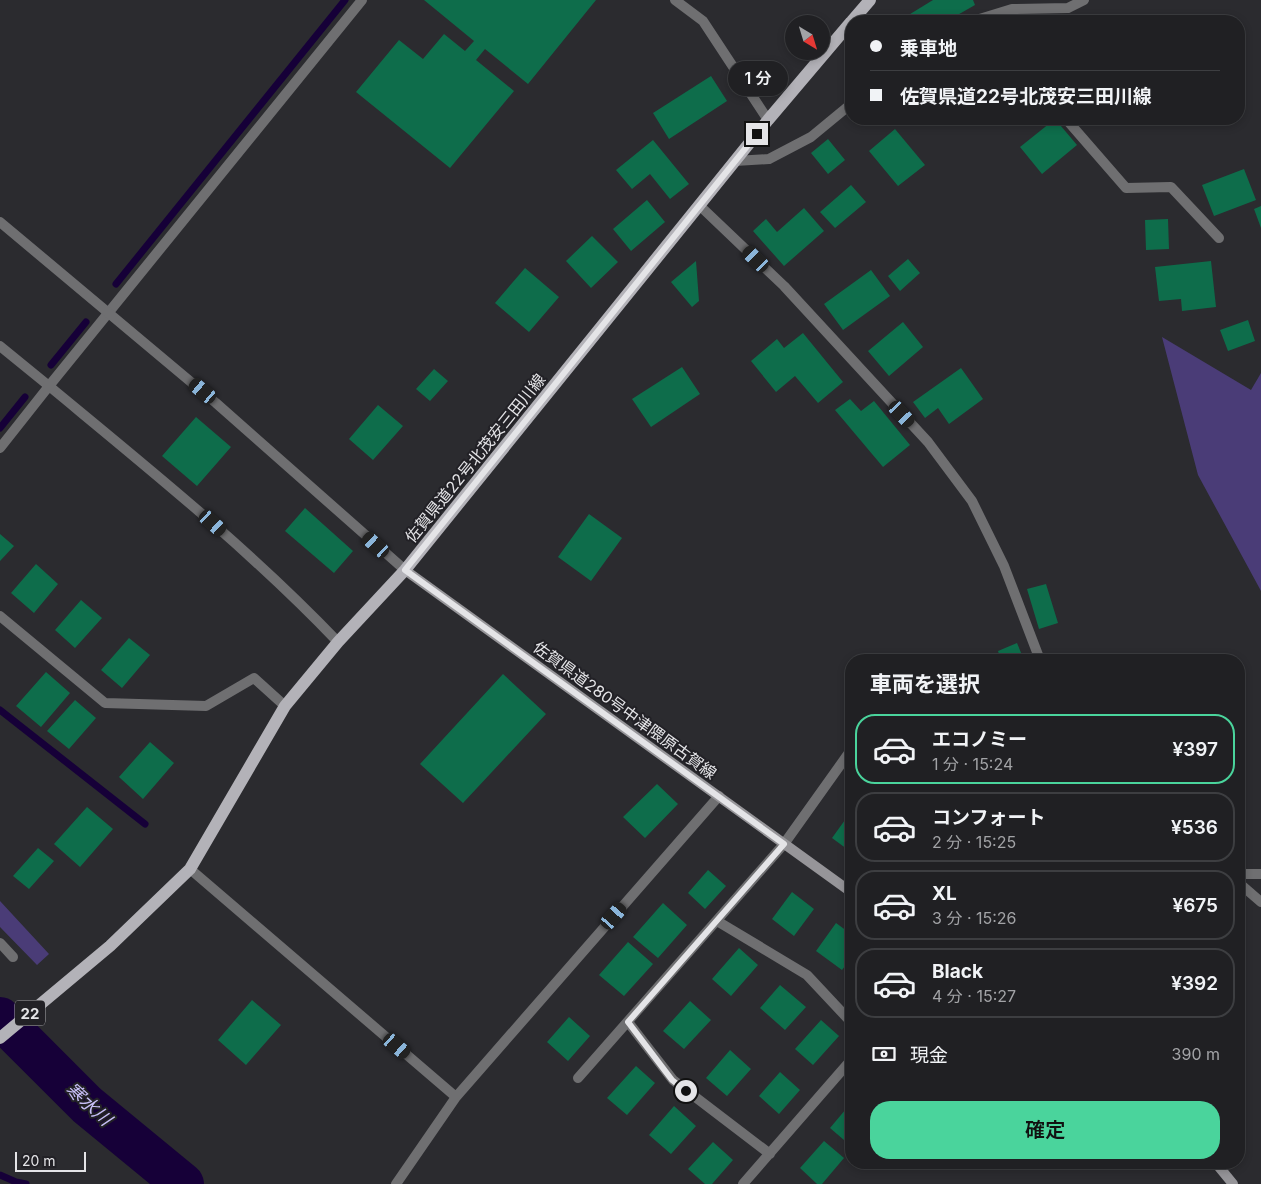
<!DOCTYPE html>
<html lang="ja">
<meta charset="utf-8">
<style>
:root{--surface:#202023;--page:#28282b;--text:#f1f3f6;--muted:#a2a3a6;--line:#3d3e41;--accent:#4ad49c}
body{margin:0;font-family:Inter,"Noto Sans JP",sans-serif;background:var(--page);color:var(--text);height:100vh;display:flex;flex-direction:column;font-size:19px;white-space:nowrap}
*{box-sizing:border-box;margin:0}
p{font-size:16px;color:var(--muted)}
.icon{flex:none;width:28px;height:28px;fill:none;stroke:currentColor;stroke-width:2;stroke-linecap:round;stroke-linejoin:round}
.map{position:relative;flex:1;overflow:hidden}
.drawer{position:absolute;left:845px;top:654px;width:400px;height:515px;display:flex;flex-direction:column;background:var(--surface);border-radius:20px;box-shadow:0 2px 8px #0003,0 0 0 1px var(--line)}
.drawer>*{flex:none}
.banner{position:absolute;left:845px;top:15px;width:400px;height:110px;border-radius:20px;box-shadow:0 2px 8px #0003,0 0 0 1px var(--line);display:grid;align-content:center;height:110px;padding:0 25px;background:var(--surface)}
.needle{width:32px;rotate:142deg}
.buttons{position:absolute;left:785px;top:15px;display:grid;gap:10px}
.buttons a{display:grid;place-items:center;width:45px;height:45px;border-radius:50%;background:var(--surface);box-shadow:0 2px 8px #0003,0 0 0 1px var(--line);font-size:25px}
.scale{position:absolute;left:15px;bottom:12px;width:71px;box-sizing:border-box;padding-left:5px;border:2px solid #e4e4e7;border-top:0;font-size:14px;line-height:18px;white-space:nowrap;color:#e4e4e7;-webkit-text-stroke:4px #222126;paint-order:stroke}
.end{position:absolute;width:22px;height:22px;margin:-11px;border:6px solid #e4e4e7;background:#111;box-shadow:0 0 0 2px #111}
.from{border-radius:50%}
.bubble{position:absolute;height:35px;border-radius:18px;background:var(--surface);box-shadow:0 2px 8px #0003,0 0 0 1px var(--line);font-size:16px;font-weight:600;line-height:35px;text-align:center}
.car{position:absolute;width:15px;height:30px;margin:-15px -8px;border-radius:6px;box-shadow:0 0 4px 1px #0007;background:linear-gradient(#222 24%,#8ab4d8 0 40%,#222 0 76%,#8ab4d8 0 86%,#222 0)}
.banner b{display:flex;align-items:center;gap:18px;height:48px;font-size:19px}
.banner b+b{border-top:1px solid var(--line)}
.banner i{width:12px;height:12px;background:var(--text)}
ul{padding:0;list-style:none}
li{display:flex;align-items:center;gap:15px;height:70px;margin:0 10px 8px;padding:0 15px;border:2px solid var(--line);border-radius:20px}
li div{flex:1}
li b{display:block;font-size:19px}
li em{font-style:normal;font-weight:600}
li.selected{border-color:var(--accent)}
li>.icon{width:45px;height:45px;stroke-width:1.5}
h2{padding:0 25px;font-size:22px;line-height:60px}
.pay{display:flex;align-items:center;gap:12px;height:55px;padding:0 25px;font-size:19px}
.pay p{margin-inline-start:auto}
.button{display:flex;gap:10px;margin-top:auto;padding:10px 25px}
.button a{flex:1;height:58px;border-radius:20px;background:var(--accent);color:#111;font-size:20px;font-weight:600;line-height:58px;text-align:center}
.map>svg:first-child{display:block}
.green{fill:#4a3c77}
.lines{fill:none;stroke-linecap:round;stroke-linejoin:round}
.stream{stroke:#160038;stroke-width:7}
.river{stroke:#160038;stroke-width:42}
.building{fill:#0e6d4b}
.service{stroke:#6f6f71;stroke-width:10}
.minor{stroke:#6f6f71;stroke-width:10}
.tertiary{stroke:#6f6f71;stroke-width:10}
.secondary{stroke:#969599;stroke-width:10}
.primary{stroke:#b3b2b8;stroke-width:12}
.route{stroke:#e4e4e7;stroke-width:6}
.labels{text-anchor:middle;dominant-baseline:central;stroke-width:4;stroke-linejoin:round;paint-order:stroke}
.shield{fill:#222126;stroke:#aaaaad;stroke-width:1}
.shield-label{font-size:15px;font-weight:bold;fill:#e4e4e7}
.street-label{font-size:16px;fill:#e4e4e7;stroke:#222126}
.water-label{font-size:18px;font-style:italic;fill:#c7bef6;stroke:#222126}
</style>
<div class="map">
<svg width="1261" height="1184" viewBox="0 0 1261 1184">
<rect width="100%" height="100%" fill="#2b2b2f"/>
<path class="green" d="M1162,337L1251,390L1261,373V591L1198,475Z
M0,901L49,954L37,965L0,927Z"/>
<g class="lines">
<path class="stream" d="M116,284L345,0
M51,365L86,322
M0,428L25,397
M0,710L145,824
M0,1175L16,1182L26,1184"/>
<path class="river" d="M0,1018L87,1105L183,1184"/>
</g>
<path class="building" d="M424,0H596L528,84L485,49L476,60L514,91L450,168L356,92L399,40L423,59L444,34L465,51L474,41Z
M933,0H973L975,5L947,21H903L902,19Z
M711,76L727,101L669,139L653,113Z
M1055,119L1077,145L1042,174L1020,147Z
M895,129L925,165L898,186L869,151Z
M828,139L845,160L828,174L811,153Z
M653,140L689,184L670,199L650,174L632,189L616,170Z
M1244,169L1256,200L1214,216L1202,185Z
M851,185L866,202L835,228L820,212Z
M647,200L665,222L631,251L613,229Z
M1261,206V228L1254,209Z
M804,208L824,231L784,266L753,231L766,219L777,232Z
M1168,219L1169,249L1146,250L1145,220Z
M592,236L618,262L591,288L566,261Z
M908,259L920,273L900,291L888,276Z
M696,261L699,301L692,307L671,282Z
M1211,261L1216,307L1182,311L1181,299L1159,301L1155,267Z
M525,268L559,297L529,332L495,303Z
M871,270L890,296L843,330L824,304Z
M1248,320L1255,341L1228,351L1220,330Z
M903,322L923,347L889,376L868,351Z
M803,333L843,382L818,403L795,376L776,392L751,361L777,339L784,348Z
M682,367L700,394L651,427L632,399Z
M961,368L983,399L949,424L938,408L925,418L913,402Z
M434,369L448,381L430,401L416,389Z
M850,399L861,411L874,401L910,445L883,467L835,410Z
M378,405L403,426L373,460L349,439Z
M196,417L231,447L197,486L162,456Z
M305,508L353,551L334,573L285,531Z
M589,514L622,538L591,581L558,557Z
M0,534L14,546L0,561Z
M36,564L58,584L34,613L11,593Z
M1046,584L1058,623L1039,629L1027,589Z
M81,600L102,618L75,648L55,630Z
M129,638L150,655L122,688L101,670Z
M1017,643L1024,660H1001L998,651Z
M46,672L70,693L41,727L16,706Z
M503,674L546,714L463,803L420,764Z
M75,700L96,718L69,749L47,731Z
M150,742L174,763L143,799L119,777Z
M657,784L678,804L645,838L623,817Z
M87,807L113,829L80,867L54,844Z
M850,813L851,814V852L832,838Z
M38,848L54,861L29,889L13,876Z
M708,870L726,886L705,909L688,893Z
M792,892L814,909L794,936L772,919Z
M663,903L687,925L658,958L633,937Z
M836,923L851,934V958L842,970L816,951Z
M628,942L653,964L624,996L599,975Z
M739,948L758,965L731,996L712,979Z
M780,985L806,1007L785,1030L760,1008Z
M252,1000L281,1025L246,1065L218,1040Z
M690,1001L711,1020L684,1049L663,1031Z
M569,1017L590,1036L568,1061L547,1042Z
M821,1020L839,1036L813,1065L795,1049Z
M730,1050L751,1069L727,1096L706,1078Z
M636,1066L655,1083L627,1115L607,1098Z
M780,1072L800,1090L779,1114L759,1096Z
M851,1103V1146L830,1128Z
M674,1106L696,1126L671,1154L649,1135Z
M824,1141L844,1158L822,1184H817L800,1168Z
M713,1142L733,1160L712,1184H705L688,1169Z"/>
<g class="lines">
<path class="service" d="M0,943L13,957"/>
<path class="minor" d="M675,0L703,21L768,120
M973,21L1012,9L1068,8L1084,0
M1066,119L1126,188L1171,187L1219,238
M735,161L769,159L811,137L851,104
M699,205L784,286L928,442L972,501L1004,566L1040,660
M0,346L49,386L0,448
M0,616L105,703L206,706L254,678L285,706
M338,642C249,549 148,468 49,386L362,0
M190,869L456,1097
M1239,874H1261
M1239,883L1261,902
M717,921L807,975L851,1022
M628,1022L673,1080L770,1154
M578,1078L784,844L851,750
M396,1184L456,1097L719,796
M743,1184L851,1060"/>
<path class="tertiary" d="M0,222L216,403L405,570"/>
<path class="secondary" d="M405,570L851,892
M1215,1162L1233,1184"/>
<path class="primary" d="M852,21L870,0
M0,1038L110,946L190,869L285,706L338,642L405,570L768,120L851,22"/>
</g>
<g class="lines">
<path class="route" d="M686,1091L672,1080L628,1022L784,844L405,570L757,134"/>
</g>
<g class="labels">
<rect class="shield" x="15" y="1000.5" width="30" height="25" rx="4"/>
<g class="shield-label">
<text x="30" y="1013">22</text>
</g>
<g class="street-label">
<text transform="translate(475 458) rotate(-51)">佐賀県道22号北茂安三田川線</text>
<text transform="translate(625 710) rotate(36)">佐賀県道280号中津隈原古賀線</text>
</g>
<g class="water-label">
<text transform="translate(89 1104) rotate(42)">寒水川</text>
</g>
</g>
</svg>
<div class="buttons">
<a><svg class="needle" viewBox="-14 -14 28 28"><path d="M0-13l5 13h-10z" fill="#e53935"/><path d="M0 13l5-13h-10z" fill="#a2a3a6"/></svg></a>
</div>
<div class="scale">20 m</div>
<i class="end from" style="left:686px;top:1091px"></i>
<i class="end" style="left:757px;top:134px"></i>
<div class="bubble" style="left:728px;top:61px;width:60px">1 分</div>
<i class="car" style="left:756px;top:259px;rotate:314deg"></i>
<i class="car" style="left:203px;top:391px;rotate:310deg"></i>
<i class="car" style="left:902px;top:414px;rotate:137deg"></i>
<i class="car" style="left:213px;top:523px;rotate:132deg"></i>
<i class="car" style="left:376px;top:545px;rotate:312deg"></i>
<i class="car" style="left:614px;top:916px;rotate:41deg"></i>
<i class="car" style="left:397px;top:1046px;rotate:131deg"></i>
<div class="banner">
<b><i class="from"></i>乗車地</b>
<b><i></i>佐賀県道22号北茂安三田川線</b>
</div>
<section class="drawer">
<h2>車両を選択</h2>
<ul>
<li class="selected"><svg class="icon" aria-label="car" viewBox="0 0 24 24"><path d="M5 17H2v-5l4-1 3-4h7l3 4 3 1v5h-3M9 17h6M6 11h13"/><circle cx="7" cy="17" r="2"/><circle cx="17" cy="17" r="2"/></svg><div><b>エコノミー</b><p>1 分 · 15:24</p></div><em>¥397</em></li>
<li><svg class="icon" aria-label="car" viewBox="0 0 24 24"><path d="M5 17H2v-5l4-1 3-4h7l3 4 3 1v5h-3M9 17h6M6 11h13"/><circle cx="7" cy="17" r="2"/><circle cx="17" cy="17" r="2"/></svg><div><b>コンフォート</b><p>2 分 · 15:25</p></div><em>¥536</em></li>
<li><svg class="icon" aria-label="car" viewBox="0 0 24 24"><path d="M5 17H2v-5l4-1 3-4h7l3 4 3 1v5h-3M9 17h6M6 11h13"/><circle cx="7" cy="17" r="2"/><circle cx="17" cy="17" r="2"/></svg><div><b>XL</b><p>3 分 · 15:26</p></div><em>¥675</em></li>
<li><svg class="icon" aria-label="car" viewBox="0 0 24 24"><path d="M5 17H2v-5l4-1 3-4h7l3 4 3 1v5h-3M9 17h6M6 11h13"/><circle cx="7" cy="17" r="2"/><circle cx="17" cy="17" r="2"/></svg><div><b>Black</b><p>4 分 · 15:27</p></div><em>¥392</em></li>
</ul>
<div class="pay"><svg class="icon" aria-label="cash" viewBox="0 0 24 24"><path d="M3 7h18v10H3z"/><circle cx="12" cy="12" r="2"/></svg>現金<p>390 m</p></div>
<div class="button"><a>確定</a></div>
</section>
</div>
